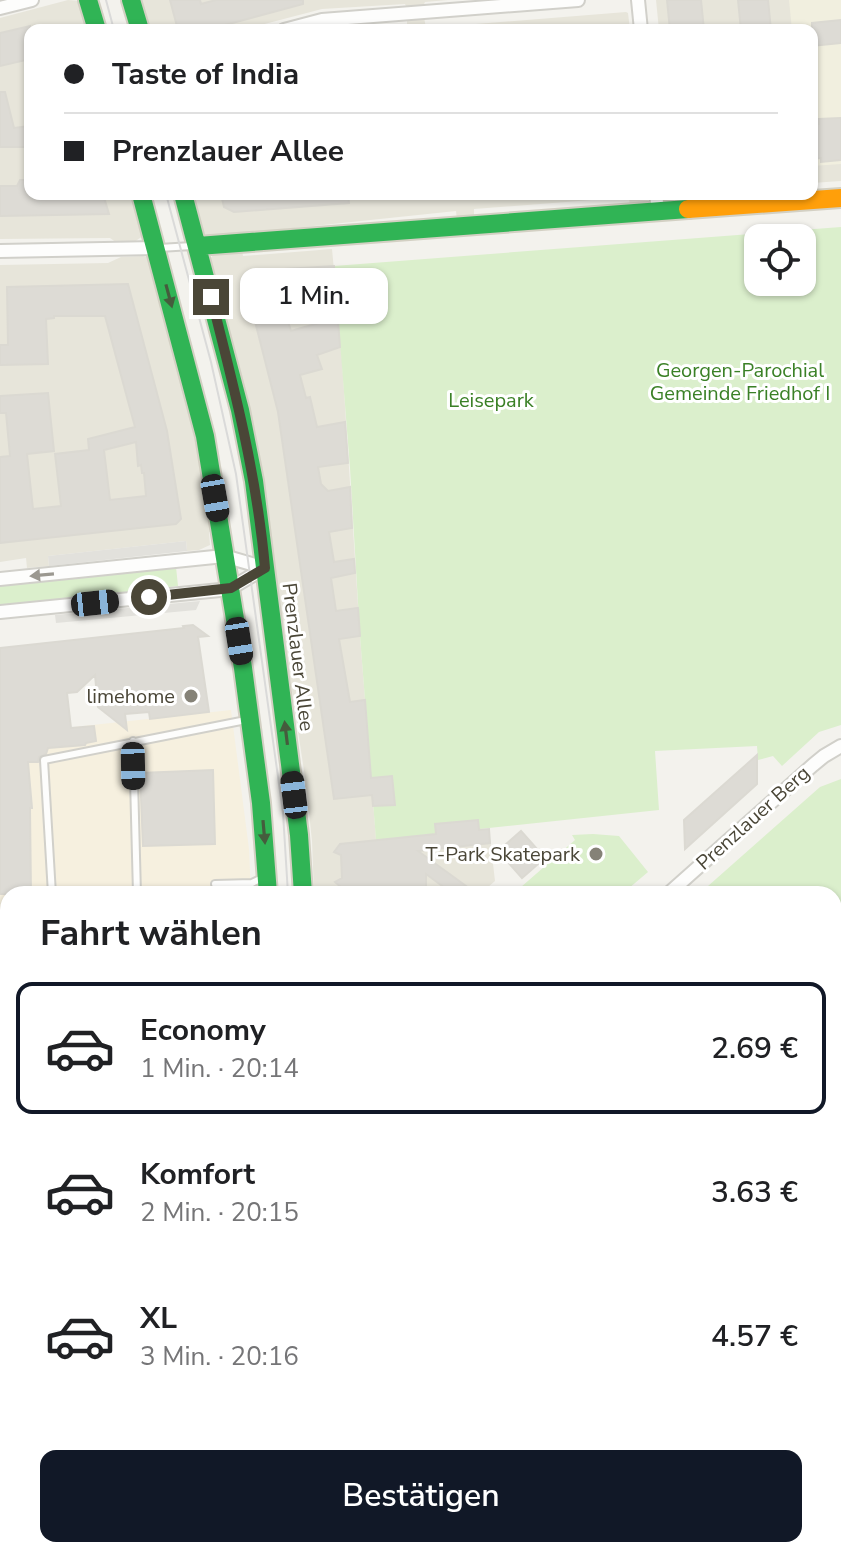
<!DOCTYPE html>
<html lang="de">
<meta charset="utf-8">
<style>
:root{--surface:#fff;--page:#f2f2f2;--text:#202124;--muted:#757577;--line:#e0e0e0;--accent:#111827}
body{margin:0;font-family:"Nunito Sans",sans-serif;background:var(--page);color:var(--text);height:100vh;display:flex;flex-direction:column;font-size:30px;white-space:nowrap}
*{box-sizing:border-box;margin:0}
p{font-size:26px;color:var(--muted)}
.icon{flex:none;width:44px;height:44px;fill:none;stroke:currentColor;stroke-width:2;stroke-linecap:round;stroke-linejoin:round}
.map{position:relative;flex:1;overflow:hidden}
.side{position:absolute;left:0px;top:886px;width:842px;height:672px;display:flex;flex-direction:column;background:var(--surface);border-radius:24px 24px 0 0;box-shadow:0 2px 6px #0004}
.side>*{flex:none}
.banner{position:absolute;left:24px;top:24px;width:794px;height:176px;border-radius:16px;box-shadow:0 2px 6px #0004;display:grid;align-content:center;height:176px;padding:0 40px;background:var(--surface)}
.buttons{position:absolute;left:744px;top:224px;display:grid;gap:16px}
.buttons a{display:grid;place-items:center;width:72px;height:72px;border-radius:16px;background:var(--surface);box-shadow:0 2px 6px #0004;font-size:40px}
.end{position:absolute;width:36px;height:36px;margin:-18px;border:10px solid #4a4637;background:#fff;box-shadow:0 0 0 4px #fff}
.from{border-radius:50%}
.bubble{position:absolute;height:56px;border-radius:16px;background:var(--surface);box-shadow:0 2px 6px #0004;font-size:26px;font-weight:600;line-height:56px;text-align:center}
.car{position:absolute;width:24px;height:48px;margin:-24px -12px;border-radius:10px;box-shadow:0 0 6px 2px #0007;background:linear-gradient(#222 24%,#8ab4d8 0 40%,#222 0 76%,#8ab4d8 0 86%,#222 0)}
.banner b{display:flex;align-items:center;gap:28px;height:76px;font-size:30px}
.banner b+b{border-top:2px solid var(--line)}
.banner i{width:20px;height:20px;background:var(--text)}
ul{padding:0;list-style:none}
li{display:flex;align-items:center;gap:24px;height:132px;margin:0 16px 12px;padding:0 24px;border:4px solid transparent;border-radius:16px}
li div{flex:1}
li b{display:block;font-size:30px}
li em{font-style:normal;font-weight:600}
li.on{border-color:var(--accent)}
li>.icon{width:72px;height:72px;stroke-width:1.5}
h2{padding:0 40px;font-size:36px;line-height:96px}
.button{display:flex;gap:16px;margin-top:auto;padding:16px 40px}
.button a{flex:1;height:92px;border-radius:16px;background:var(--accent);color:#fff;font-size:32px;font-weight:600;line-height:92px;text-align:center}
.map>svg:first-child{display:block}
.residential{fill:#e7e5da}
.commercial{fill:#f6f0df}
.education{fill:#f1efdf}
.green{fill:#dbefcc;fill-rule:evenodd}
.parking{fill:#e2e1dc}
.building{fill:#dddbd5;stroke:#dbd9d2;stroke-width:2;fill-rule:evenodd}
.lines{fill:none;stroke-linecap:round;stroke-linejoin:round}
.lane-casing{stroke:#d1d0ca;stroke-width:10}
.street-casing{stroke:#d1d0ca;stroke-width:16}
.fast-casing{stroke:#d3d0c3;stroke-width:22}
.slow-casing{stroke:#d3d0c3;stroke-width:22}
.lane{stroke:#fdfdfc;stroke-width:6}
.street{stroke:#fdfdfc;stroke-width:12}
.fast{stroke:#30b455;stroke-width:18}
.slow{stroke:#ff9f0a;stroke-width:18}
.tram{stroke:#dadad9;stroke-width:2}
.oneway{fill:#455c3d}
.oneway2{fill:#9b9890}
.route{stroke:#4a4637;stroke-width:10}
.poi-dot{fill:#858277;stroke:#fff;stroke-width:3}
.labels{text-anchor:middle;dominant-baseline:central;stroke-width:6;stroke-linejoin:round;paint-order:stroke}
.park-label{font-size:20px;fill:#3a8026;stroke:#fff}
.street-label{font-size:20px;fill:#4a4637;stroke:#fff}
.poi-label{font-size:20px;fill:#4a4637;stroke:#fff;text-anchor:end}
</style>
<div class="map">
<svg width="841" height="1558" viewBox="0 0 841 1558">
<rect width="100%" height="100%" fill="#f3f2ed"/>
<path class="residential" d="M68,0L80,1L90,30H30V194H134L143,236L134,242L117,243L110,238L0,239V18Z
M138,0H448L425,2L423,6L407,8L405,4L322,9L242,30H147Z
M656,0H841V181L812,183V30H659Z
M626,12L628,13L630,30H391L407,29V19L424,17L426,28Z
M191,194H650V196L647,203L630,207L629,198H617L474,209V220L457,221L456,211L210,237L204,235Z
M332,249L341,345L360,636L376,839L489,829L495,881L480,894H314L312,841L306,784L282,625L210,259L214,254L218,252L242,250L243,256Z
M143,256L148,257L184,380L214,530L209,532L210,545L199,550L187,551L186,541L48,556L49,566L27,568L26,558L0,562V265L108,263L121,257Z
M0,1107L8,1110V1550H193L195,1558H0Z
M667,1550H755V1558H672Z"/>
<path class="commercial" d="M231,710L249,849L251,894H8V1074L0,1071V735Z
M193,1550H259L247,1558H195Z"/>
<path class="education" d="M789,0H841V164L812,166V30H792Z
M834,1148H841V1237H834Z
M834,1281H841V1476H834Z"/>
<path class="green" d="M841,227V725L819,732L782,766L773,756L758,760L757,746L655,751L659,810L376,840L360,636L350,468L334,266ZM758,238H802V282H758Z
M176,567L178,586L0,606V586Z
M841,779V1148H834V894H699L820,787Z
M593,834L619,836L648,872L622,894H513L575,840L572,835Z
M834,1537H841V1558H789V1550H834Z
M392,1550H550L499,1558H394Z"/>
<path class="parking" d="M186,541L187,551L49,566L48,556Z
M200,601L196,610L56,623L55,615Z"/>
<path class="building" d="M170,0H200L201,4L216,0H303V4L206,30H178Z
M667,0H701L704,30H670Z
M738,0H768L771,30H741Z
M841,20V43L812,46V23Z
M30,26V59L0,66V33Z
M0,92H5L14,128L30,126V147H0Z
M841,118V160L821,162V158L812,159V124H819V119Z
M20,180H30V194H103L109,214L0,216V186H17Z
M221,194H348L349,203L234,212L224,207Z
M334,266L336,294L281,300L291,331L322,322L338,321L340,347L317,355L322,369L300,375L306,398L310,397L317,427L345,422L348,463L318,467L321,484L328,491L350,487L352,528L329,532L334,562L354,559L355,573L331,578L336,611L358,608L360,636L339,639L350,702L365,700L371,778L392,776L395,805L373,806L372,795L334,799L278,412L244,278L248,271Z
M128,284L167,431L181,519L176,524L0,543V457L10,456L6,413H0V396L48,393L54,451L27,454L33,509L61,506L55,454L89,450L88,439L135,427L105,316H54V318L46,319L48,364L0,365V345H8L7,287ZM136,442L138,466L141,465L142,473H144L146,496L110,500L104,450Z
M193,625L208,636L198,637L209,712L150,719L149,712L125,714L127,730L98,707L95,675L77,692L67,693L71,728L94,726L96,741L86,743L85,745L48,748L46,754L39,757L38,762H28L32,808H30L31,894H0V648L184,628L183,626Z
M757,755V784L685,849L684,820Z
M213,770L215,844L143,846L140,773Z
M478,820L479,830L489,829L490,843L418,851L477,894H453L426,874V894H343L342,888L335,882L342,878L341,855L334,852L340,844L436,834L435,824Z
M521,831L545,858L522,878L498,851Z"/>
<g class="lines">
<g class="lane-casing">
<path id="lane" d="M159,248L192,246
M133,741L137,894
M215,884L252,883L264,877
M52,894L44,760L246,720
M0,924H8
M834,1485H841"/>
</g>
<g class="street-casing">
<path id="street" d="M638,0L641,30
M0,8L32,0
M284,30L322,20L578,0
M656,194L658,211
M0,251L156,248
M0,579L224,556L265,568
M0,612L220,590L231,588L265,568
M668,894L813,765L824,756L841,746
M0,1092L8,1095
M834,1266H841
M774,1550V1558"/>
</g>
<g class="fast-casing">
<path id="fast" d="M88,0L97,30
M131,0L140,30
M141,194L205,436L243,668L261,803L268,894
M183,194L240,410L254,481L299,835L303,894
M198,246L688,209
M369,1550L370,1558"/>
</g>
<g class="slow-casing">
<path id="slow" d="M688,209L841,198
M319,1550V1558"/>
</g>
<use href="#lane" class="lane"/>
<use href="#street" class="street"/>
<use href="#fast" class="fast"/>
<use href="#slow" class="slow"/>
<path class="tram" d="M106,0L114,30
M166,194L211,362L236,474L283,813L288,894
M349,1558V1550"/>
</g>
<defs><path id="oneway-solid" d="M-6-.8H1V-3.2L6.5 0L1 3.2V.8H-6Z" transform="scale(2)"/></defs>
<g class="oneway">
<use href="#oneway-solid" transform="translate(169 296) rotate(75)"/>
<use href="#oneway-solid" transform="translate(286 733) rotate(-97)"/>
<use href="#oneway-solid" transform="translate(264 832) rotate(85)"/>
</g>
<use class="oneway2" href="#oneway-solid" transform="translate(42 575) rotate(175)"/>
<g class="lines">
<path class="route" d="M149,597L231,588L265,568C257,476 234,387 211,297"/>
</g>
<g class="poi-dot">
<circle cx="191" cy="696" r="8"/>
<circle cx="596" cy="854" r="8"/>
</g>
<g class="labels">
<g class="park-label">
<text x="740" y="370">Georgen-Parochial<tspan x="740" dy="23">Gemeinde Friedhof I</tspan></text>
<text x="491" y="400">Leisepark</text>
</g>
<g class="street-label">
<text transform="translate(298 657) rotate(83)">Prenzlauer Allee</text>
<text transform="translate(753 818) rotate(-42)">Prenzlauer Berg</text>
</g>
<g class="poi-label">
<text x="175" y="696">limehome</text>
<text x="580" y="854">T-Park Skatepark</text>
</g>
</g>
</svg>
<div class="buttons">
<a><svg class="icon" aria-label="locate" viewBox="0 0 24 24"><circle cx="12" cy="12" r="6"/><path d="M12 2v4M12 18v4M2 12h4M18 12h4"/></svg></a>
</div>
<i class="end from" style="left:149px;top:597px"></i>
<i class="end" style="left:211px;top:297px"></i>
<div class="bubble" style="left:240px;top:268px;width:148px">1 Min.</div>
<i class="car" style="left:215px;top:498px;rotate:170deg"></i>
<i class="car" style="left:95px;top:603px;rotate:84deg"></i>
<i class="car" style="left:239px;top:641px;rotate:171deg"></i>
<i class="car" style="left:133px;top:766px;rotate:179deg"></i>
<i class="car" style="left:294px;top:795px;rotate:353deg"></i>
<div class="banner">
<b><i class="from"></i>Taste of India</b>
<b><i></i>Prenzlauer Allee</b>
</div>
<section class="side">
<h2>Fahrt wählen</h2>
<ul>
<li class="on"><svg class="icon" aria-label="car" viewBox="0 0 24 24"><path d="M5 17H2v-5l4-1 3-4h7l3 4 3 1v5h-3M9 17h6M6 11h13"/><circle cx="7" cy="17" r="2"/><circle cx="17" cy="17" r="2"/></svg><div><b>Economy</b><p>1 Min. · 20:14</p></div><em>2.69 €</em></li>
<li><svg class="icon" aria-label="car" viewBox="0 0 24 24"><path d="M5 17H2v-5l4-1 3-4h7l3 4 3 1v5h-3M9 17h6M6 11h13"/><circle cx="7" cy="17" r="2"/><circle cx="17" cy="17" r="2"/></svg><div><b>Komfort</b><p>2 Min. · 20:15</p></div><em>3.63 €</em></li>
<li><svg class="icon" aria-label="car" viewBox="0 0 24 24"><path d="M5 17H2v-5l4-1 3-4h7l3 4 3 1v5h-3M9 17h6M6 11h13"/><circle cx="7" cy="17" r="2"/><circle cx="17" cy="17" r="2"/></svg><div><b>XL</b><p>3 Min. · 20:16</p></div><em>4.57 €</em></li>
</ul>
<div class="button"><a>Bestätigen</a></div>
</section>
</div>
